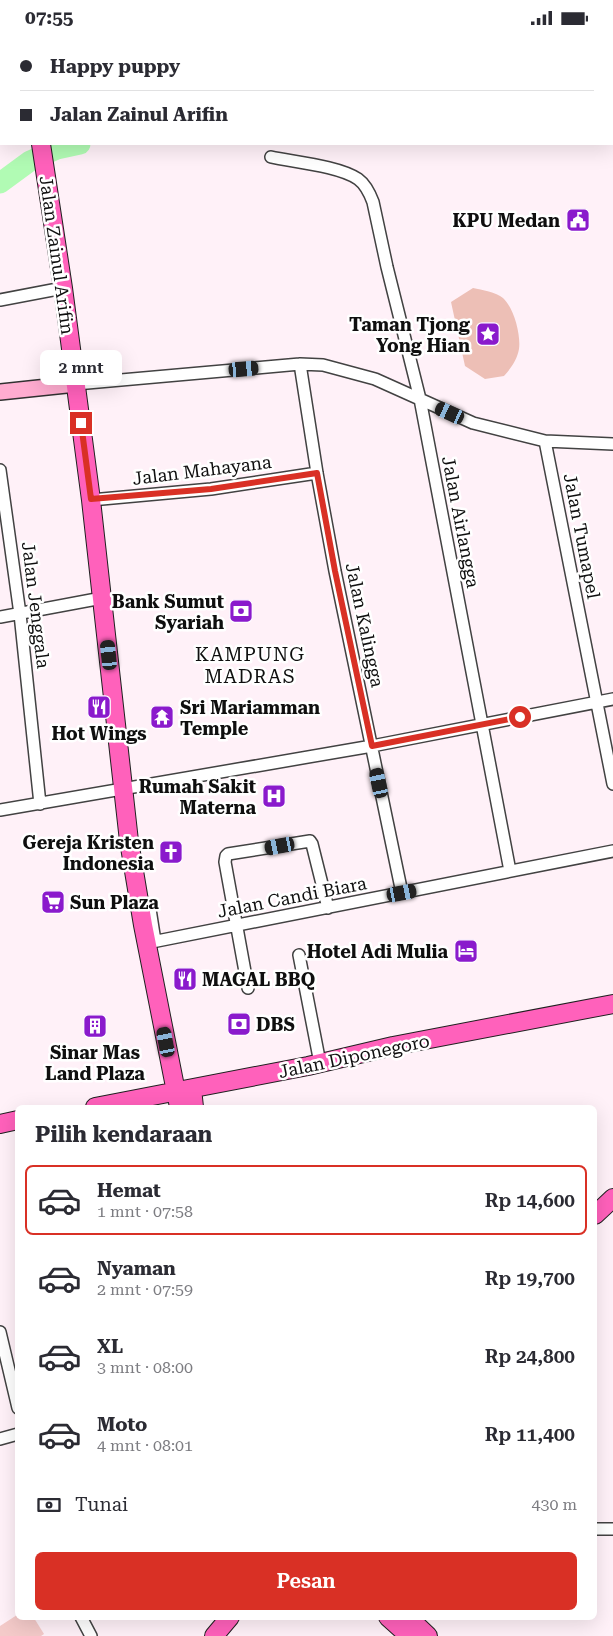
<!DOCTYPE html>
<html lang="id">
<meta charset="utf-8">
<style>
:root{--surface:#fff;--page:#f7f7f7;--text:#2b2b33;--muted:#7c7c81;--line:#e1e1e2;--accent:#d93025}
body{margin:0;font-family:"Roboto Serif",serif;background:var(--page);color:var(--text);height:100vh;display:flex;flex-direction:column;font-size:19px;white-space:nowrap}
*{box-sizing:border-box;margin:0}
p{font-size:16px;color:var(--muted)}
.icon{flex:none;width:28px;height:28px;fill:none;stroke:currentColor;stroke-width:2;stroke-linecap:round;stroke-linejoin:round}
.map{position:relative;flex:1;overflow:hidden}
.drawer{position:absolute;left:15px;top:1070px;width:582px;height:515px;display:flex;flex-direction:column;background:var(--surface);border-radius:8px;box-shadow:0 5px 20px #0002}
.drawer>*{flex:none}
.hud{position:absolute;left:0px;top:0px;width:614px;height:110px;box-shadow:0 5px 20px #0002;display:grid;align-content:center;height:110px;padding:0 20px;background:var(--surface)}
.end{position:absolute;width:22px;height:22px;margin:-11px;border:6px solid #d93025;background:#fff;box-shadow:0 0 0 2px #fff}
.from{border-radius:50%}
.bubble{position:absolute;height:35px;border-radius:8px;background:var(--surface);box-shadow:0 5px 20px #0002;font-size:16px;font-weight:600;line-height:35px;text-align:center}
.car{position:absolute;width:15px;height:30px;margin:-15px -8px;border-radius:6px;box-shadow:0 0 4px 1px #0007;background:linear-gradient(#222 24%,#8ab4d8 0 40%,#222 0 76%,#8ab4d8 0 86%,#222 0)}
.hud b{display:flex;align-items:center;gap:18px;height:48px;font-size:19px}
.hud b+b{border-top:1px solid var(--line)}
.hud i{width:12px;height:12px;background:var(--text)}
ul{padding:0;list-style:none}
li{display:flex;align-items:center;gap:15px;height:70px;margin:0 10px 8px;padding:0 10px;border:2px solid transparent;border-radius:8px}
li div{flex:1}
li b{display:block;font-size:19px}
li em{font-style:normal;font-weight:600}
li.active{border-color:var(--accent)}
li>.icon{width:45px;height:45px;stroke-width:1.5}
h2{padding:0 20px;font-size:22px;line-height:60px}
.pay{display:flex;align-items:center;gap:12px;height:55px;padding:0 20px;font-size:19px}
.pay p{margin-inline-start:auto}
.cta{display:flex;gap:10px;margin-top:auto;padding:10px 20px}
.cta a{flex:1;height:58px;border-radius:8px;background:var(--accent);color:#fff;font-size:20px;font-weight:600;line-height:58px;text-align:center}
.status{display:flex;justify-content:space-between;align-items:center;height:35px;padding:0 25px;background:var(--surface);direction:ltr}
.status svg{height:14px;fill:currentColor}
.map>svg:first-child{display:block}
.green{fill:#edbfb6}
.pitch{fill:#f4cac9}
.lines{fill:none;stroke-linecap:round;stroke-linejoin:round}
.river{stroke:#b1fbb4;stroke-width:21}
.street-casing{stroke:#424242;stroke-width:14}
.secondary-casing{stroke:#313131;stroke-width:18}
.primary-casing{stroke:#202020;stroke-width:20}
.street{stroke:#fff;stroke-width:11}
.secondary{stroke:#ffacd0;stroke-width:15}
.primary{stroke:#ff61bb;stroke-width:18}
.route{stroke:#d93025;stroke-width:6}
.labels{text-anchor:middle;dominant-baseline:central;stroke-width:5;stroke-linejoin:round;paint-order:stroke}
.poi-label{font-size:18px;font-weight:bold;fill:#0f0f0f;stroke:#fff;text-anchor:end}
.street-label{font-size:18px;fill:#0f0f0f;stroke:#fff}
.neighbourhood-label{font-size:19px;letter-spacing:1px;fill:#0f0f0f;stroke:#fff}
</style>
<div class="status"><b>07:55</b><svg viewBox="0 0 49 12"><path d="M0 12V9h3v3zM5 12V6h3v6zM10 12V3h3v9zM15 12V0h3v12zM26 1h20v11H26zM47 4h2v5h-2z"/></svg></div>
<div class="map">
<svg width="613" height="1601" viewBox="0 0 613 1601">
<rect width="100%" height="100%" fill="#fff1f8"/>
<path class="green" d="M473,253C482,255 496,257 503,263C514,273 521,300 519,314C517,325 511,333 504,341L485,344L465,331L451,267Z"/>
<path class="pitch" d="M17,1580L18,1582L34,1583L44,1599L41,1601H0V1591Z"/>
<g class="lines">
<path class="river" d="M612,63H613
M0,148L30,126L57,114L80,109"/>
<g class="street-casing">
<path id="street" d="M279,0V1
M425,0V1
M482,1L486,0
M271,122C294,127 339,131 358,144C365,149 370,159 373,167L387,232L420,364L510,836
M0,265L63,253
M300,329L317,438L335,536L402,858
M76,349L300,329L323,330L375,344L473,388L545,406L613,409
M545,406L613,749
M0,435L20,579L40,769
M91,465L211,454L317,438
M0,582L102,563
M0,775L372,711L613,664
M139,867L150,874L155,906
M147,908L613,816
M299,920L320,1028
M248,953L225,827L226,821L228,819L310,806L312,809L328,873
M0,1297L18,1373
M0,1404L18,1399
M595,1494H613
M81,1582L91,1601"/>
</g>
<g class="secondary-casing">
<path id="secondary" d="M0,357L76,349"/>
</g>
<g class="primary-casing">
<path id="primary" d="M26,0V1
M41,109L63,253L91,465L129,806L143,890L179,1072
M192,1054L194,1072
M95,1072L308,1031L393,1011L613,969
M0,1089L18,1085
M595,1180L613,1163
M388,1582L409,1601
M408,1582L428,1601
M214,1601L230,1582"/>
</g>
<use href="#street" class="street"/>
<use href="#secondary" class="secondary"/>
<use href="#primary" class="primary"/>
</g>
<g class="lines">
<path class="route" d="M81,388L91,464L211,454L317,438L335,536L372,711L520,682"/>
</g>
<defs>
<g id="civic-square" transform="scale(1.25)"><rect x="-9" y="-9" width="18" height="18" rx="4" fill="#8a1acc" stroke="#fff"/><path d="M-.6-6.5H3V-4.5H.6V-3L4-1V1h2V6H-6V1h2V-1L-.6-3ZM-1.2 2.5V6h2.4V2.5Z" fill="#fff"/></g>
<g id="sight-square" transform="scale(1.25)"><rect x="-9" y="-9" width="18" height="18" rx="4" fill="#8a1acc" stroke="#fff"/><path d="M0-6L1.8-2.2L6-1.7L2.9 1.2L3.7 5.4L0 3.3L-3.7 5.4L-2.9 1.2L-6-1.7L-1.8-2.2Z" fill="#fff"/></g>
<g id="bank-square" transform="scale(1.25)"><rect x="-9" y="-9" width="18" height="18" rx="4" fill="#8a1acc" stroke="#fff"/><path d="M-6-4H6V4H-6ZM0-2.3a2.3 2.3 0 1 0 0 4.6a2.3 2.3 0 1 0 0-4.6Z" fill="#fff"/></g>
<g id="restaurant-square" transform="scale(1.25)"><rect x="-9" y="-9" width="18" height="18" rx="4" fill="#8a1acc" stroke="#fff"/><path d="M-5-6h1v4h1v-4h1v4h1v-4h1v5L-1.5 .5V6h-2V.5L-5-1ZM5-6V6H3V1.5H1.5Q1.5-4 5-6Z" fill="#fff"/></g>
<g id="temple-square" transform="scale(1.25)"><rect x="-9" y="-9" width="18" height="18" rx="4" fill="#8a1acc" stroke="#fff"/><path d="M0-6L5-2H3V0L6.5 2.5H4V6H1.5V3h-3V6H-4V2.5H-6.5L-3 0V-2H-5Z" fill="#fff"/></g>
<g id="hospital-square" transform="scale(1.25)"><rect x="-9" y="-9" width="18" height="18" rx="4" fill="#8a1acc" stroke="#fff"/><path d="M-5-5h3v3.5h4V-5h3V5h-3V1.5h-4V5h-3Z" fill="#fff"/></g>
<g id="church-square" transform="scale(1.25)"><rect x="-9" y="-9" width="18" height="18" rx="4" fill="#8a1acc" stroke="#fff"/><path d="M-1.2-6h2.4v3.5h3.3v2.4h-3.3V6h-2.4V-.1h-3.3v-2.4h3.3Z" fill="#fff"/></g>
<g id="supermarket-square" transform="scale(1.25)"><rect x="-9" y="-9" width="18" height="18" rx="4" fill="#8a1acc" stroke="#fff"/><path d="M-6-5.5h2.5l.6 2H6L4.5 2H-2.5L-4.4-4H-6ZM-1.5 3.2a1.3 1.3 0 1 0 .1 0ZM3 3.2a1.3 1.3 0 1 0 .1 0Z" fill="#fff"/></g>
<g id="hotel-square" transform="scale(1.25)"><rect x="-9" y="-9" width="18" height="18" rx="4" fill="#8a1acc" stroke="#fff"/><path d="M-6-4.5h1.5V1H6V5H4.5V3h-9V5H-6ZM-4 0a1.8 1.8 0 1 1 3.6 0ZM.5 0V-2.5h3Q6-2.5 6 0Z" fill="#fff"/></g>
<g id="building-square" transform="scale(1.25)"><rect x="-9" y="-9" width="18" height="18" rx="4" fill="#8a1acc" stroke="#fff"/><path d="M-4-6H4V6H1V3H-1V6H-4ZM-2.5-4.3h1.7v1.8h-1.7ZM.8-4.3h1.7v1.8H.8ZM-2.5-1h1.7V.8h-1.7ZM.8-1h1.7V.8H.8Z" fill="#fff"/></g>
</defs>
<g fill-rule="evenodd">
<use href="#civic-square" x="578" y="185"/>
<use href="#sight-square" x="488" y="299"/>
<use href="#bank-square" x="241" y="576"/>
<use href="#restaurant-square" x="99" y="672"/>
<use href="#temple-square" x="162" y="682"/>
<use href="#hospital-square" x="274" y="761"/>
<use href="#church-square" x="171" y="817"/>
<use href="#supermarket-square" x="53" y="867"/>
<use href="#hotel-square" x="466" y="916"/>
<use href="#restaurant-square" x="185" y="944"/>
<use href="#bank-square" x="239" y="989"/>
<use href="#building-square" x="95" y="991"/>
</g>
<g class="labels">
<g class="poi-label">
<text x="560" y="185">KPU Medan</text>
<text x="470" y="289">Taman Tjong<tspan x="470" dy="21">Yong Hian</tspan></text>
<text x="224" y="566">Bank Sumut<tspan x="224" dy="21">Syariah</tspan></text>
<text x="180" y="672" text-anchor="start">Sri Mariamman<tspan x="180" dy="21">Temple</tspan></text>
<text x="99" y="698" text-anchor="middle">Hot Wings</text>
<text x="256" y="751">Rumah Sakit<tspan x="256" dy="21">Materna</tspan></text>
<text x="154" y="807">Gereja Kristen<tspan x="154" dy="21">Indonesia</tspan></text>
<text x="70" y="867" text-anchor="start">Sun Plaza</text>
<text x="448" y="916">Hotel Adi Mulia</text>
<text x="202" y="944" text-anchor="start">MAGAL BBQ</text>
<text x="256" y="989" text-anchor="start">DBS</text>
<text x="95" y="1017" text-anchor="middle">Sinar Mas<tspan x="95" dy="21">Land Plaza</tspan></text>
</g>
<g class="street-label">
<text transform="translate(57 220) rotate(82)">Jalan Zainul Arifin</text>
<text transform="translate(202 435) rotate(-7)">Jalan Mahayana</text>
<text transform="translate(461 487) rotate(79)">Jalan Airlangga</text>
<text transform="translate(582 501) rotate(79)">Jalan Tumapel</text>
<text transform="translate(36 570) rotate(83)">Jalan Jenggala</text>
<text transform="translate(365 590) rotate(78)">Jalan Kalingga</text>
<text transform="translate(292 862) rotate(-11)">Jalan Candi Biara</text>
<text transform="translate(354 1021) rotate(-12)">Jalan Diponegoro</text>
</g>
<g class="neighbourhood-label">
<text x="250" y="619">KAMPUNG<tspan x="250" dy="22">MADRAS</tspan></text>
</g>
</g>
</svg>
<i class="end from" style="left:520px;top:682px"></i>
<i class="end" style="left:81px;top:388px"></i>
<div class="bubble" style="left:40px;top:315px;width:82px">2 mnt</div>
<i class="car" style="left:244px;top:334px;rotate:85deg"></i>
<i class="car" style="left:450px;top:378px;rotate:295deg"></i>
<i class="car" style="left:109px;top:620px;rotate:354deg"></i>
<i class="car" style="left:379px;top:748px;rotate:348deg"></i>
<i class="car" style="left:280px;top:811px;rotate:259deg"></i>
<i class="car" style="left:402px;top:858px;rotate:79deg"></i>
<i class="car" style="left:166px;top:1007px;rotate:349deg"></i>
<div class="hud">
<b><i class="from"></i>Happy puppy</b>
<b><i></i>Jalan Zainul Arifin</b>
</div>
<section class="drawer">
<h2>Pilih kendaraan</h2>
<ul>
<li class="active"><svg class="icon" aria-label="car" viewBox="0 0 24 24"><path d="M5 17H2v-5l4-1 3-4h7l3 4 3 1v5h-3M9 17h6M6 11h13"/><circle cx="7" cy="17" r="2"/><circle cx="17" cy="17" r="2"/></svg><div><b>Hemat</b><p>1 mnt · 07:58</p></div><em>Rp 14,600</em></li>
<li><svg class="icon" aria-label="car" viewBox="0 0 24 24"><path d="M5 17H2v-5l4-1 3-4h7l3 4 3 1v5h-3M9 17h6M6 11h13"/><circle cx="7" cy="17" r="2"/><circle cx="17" cy="17" r="2"/></svg><div><b>Nyaman</b><p>2 mnt · 07:59</p></div><em>Rp 19,700</em></li>
<li><svg class="icon" aria-label="car" viewBox="0 0 24 24"><path d="M5 17H2v-5l4-1 3-4h7l3 4 3 1v5h-3M9 17h6M6 11h13"/><circle cx="7" cy="17" r="2"/><circle cx="17" cy="17" r="2"/></svg><div><b>XL</b><p>3 mnt · 08:00</p></div><em>Rp 24,800</em></li>
<li><svg class="icon" aria-label="car" viewBox="0 0 24 24"><path d="M5 17H2v-5l4-1 3-4h7l3 4 3 1v5h-3M9 17h6M6 11h13"/><circle cx="7" cy="17" r="2"/><circle cx="17" cy="17" r="2"/></svg><div><b>Moto</b><p>4 mnt · 08:01</p></div><em>Rp 11,400</em></li>
</ul>
<div class="pay"><svg class="icon" aria-label="cash" viewBox="0 0 24 24"><path d="M3 7h18v10H3z"/><circle cx="12" cy="12" r="2"/></svg>Tunai<p>430 m</p></div>
<div class="cta"><a>Pesan</a></div>
</section>
</div>
